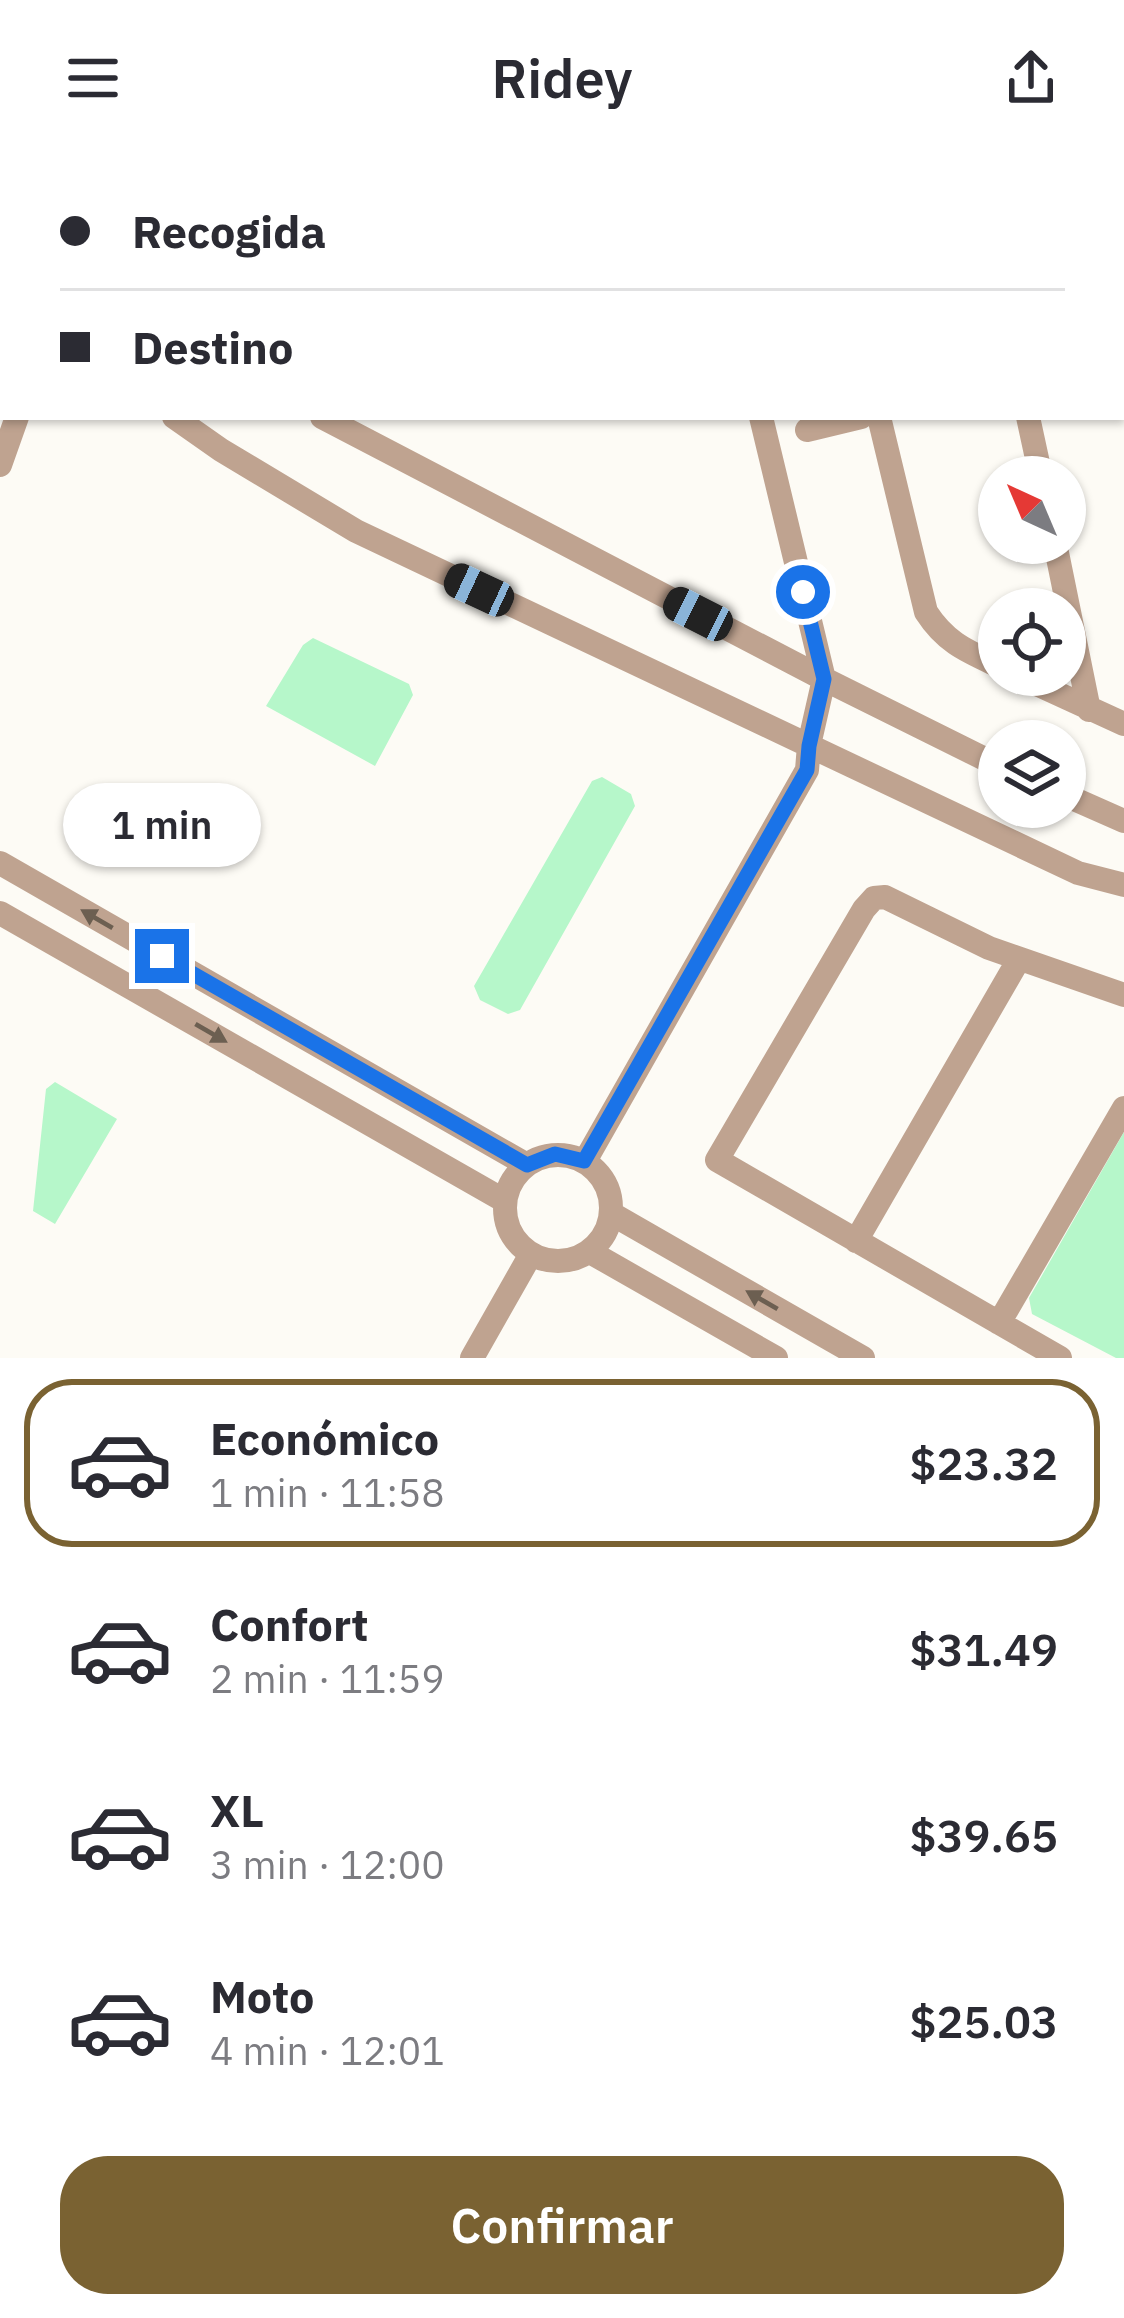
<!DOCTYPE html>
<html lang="es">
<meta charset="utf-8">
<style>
:root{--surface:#fff;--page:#f2f2f3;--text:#2b2b33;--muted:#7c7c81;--line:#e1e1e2;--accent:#7a6232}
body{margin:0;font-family:"IBM Plex Sans",sans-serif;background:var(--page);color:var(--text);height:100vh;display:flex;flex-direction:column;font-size:45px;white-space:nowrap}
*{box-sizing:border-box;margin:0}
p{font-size:39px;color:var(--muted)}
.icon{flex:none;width:66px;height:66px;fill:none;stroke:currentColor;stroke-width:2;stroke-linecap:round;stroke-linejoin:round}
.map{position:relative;height:1202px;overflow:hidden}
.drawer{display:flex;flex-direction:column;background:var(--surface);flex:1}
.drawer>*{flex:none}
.guide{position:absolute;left:0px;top:0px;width:1125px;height:264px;box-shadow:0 3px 9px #0004;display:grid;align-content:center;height:264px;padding:0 60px;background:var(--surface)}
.needle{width:78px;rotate:316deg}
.buttons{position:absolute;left:978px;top:300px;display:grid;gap:24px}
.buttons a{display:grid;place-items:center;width:108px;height:108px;border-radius:50%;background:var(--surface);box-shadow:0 3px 9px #0004;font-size:60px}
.end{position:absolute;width:54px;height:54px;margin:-27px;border:15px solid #1a73e8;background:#fff;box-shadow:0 0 0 6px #fff}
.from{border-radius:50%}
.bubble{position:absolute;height:84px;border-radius:42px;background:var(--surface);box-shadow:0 3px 9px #0004;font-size:39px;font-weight:600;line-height:84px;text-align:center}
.car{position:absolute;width:36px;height:72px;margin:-36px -18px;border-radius:15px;box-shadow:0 0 9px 3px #0007;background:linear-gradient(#222 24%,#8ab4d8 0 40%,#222 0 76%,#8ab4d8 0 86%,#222 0)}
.guide b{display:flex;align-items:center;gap:42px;height:114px;font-size:45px}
.guide b+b{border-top:3px solid var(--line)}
.guide i{width:30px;height:30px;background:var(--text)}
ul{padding:21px 0 0;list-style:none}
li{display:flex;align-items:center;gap:36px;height:168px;margin:0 24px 18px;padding:0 36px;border:6px solid transparent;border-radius:48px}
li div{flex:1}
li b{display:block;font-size:45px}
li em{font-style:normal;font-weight:600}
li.current{border-color:var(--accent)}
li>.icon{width:108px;height:108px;stroke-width:1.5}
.cta{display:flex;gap:24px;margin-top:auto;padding:24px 60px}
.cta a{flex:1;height:138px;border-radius:48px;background:var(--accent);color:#fff;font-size:48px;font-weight:600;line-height:138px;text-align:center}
header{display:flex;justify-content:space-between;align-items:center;height:156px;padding:0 60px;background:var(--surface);font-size:54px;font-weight:600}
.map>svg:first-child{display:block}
.green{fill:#b6f7ca}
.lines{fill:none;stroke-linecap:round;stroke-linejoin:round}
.minor{stroke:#bfa390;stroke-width:24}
.oneway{fill:#6c5f51}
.route{stroke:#1a73e8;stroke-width:15}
</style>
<header><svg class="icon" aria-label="menu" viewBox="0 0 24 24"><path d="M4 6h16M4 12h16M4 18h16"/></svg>Ridey<svg class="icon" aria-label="share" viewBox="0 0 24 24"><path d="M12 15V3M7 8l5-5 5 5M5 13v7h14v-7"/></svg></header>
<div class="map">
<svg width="1124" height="1202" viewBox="0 0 1124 1202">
<rect width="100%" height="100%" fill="#fdfbf5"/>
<path class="green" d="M313,482L409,528L413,539L375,610L266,550L303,489Z
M602,621L631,638L635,650L520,854L508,858L480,844L474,830L592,625Z
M55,926L117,963L55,1068L33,1055L46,933Z
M1124,976V1202H1116L1032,1158L1029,1142Z"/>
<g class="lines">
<path class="minor" d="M25,0L26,3
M702,0V3
M818,0L819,3
M951,0L952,3
M244,3L248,0
M370,3L374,0
M1019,3L1028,0
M1122,77L1124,76
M0,117L3,118
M0,150L3,151
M1122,197H1124
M174,261L221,294L356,375L1078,717L1124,729
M322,261L824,523L999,610
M879,261L926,456C946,487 967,495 999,510
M1028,261L1041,321
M807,274L861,261
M0,309L17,261
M1055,387L1089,554
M1017,519L1124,568
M1065,639L1124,665
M0,707L527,1009
M0,757L505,1045
M505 1052a53 53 0 1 1 106 0a53 53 0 1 1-106 0Z
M585,1005L807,614L809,589L824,523L761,261
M612,1058L863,1202
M856,1085L1019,803
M590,1096L776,1202
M999,1167L1124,952
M472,1202L531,1098
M1060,1202L717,1004L864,753L874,742L885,741L989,792L1124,839"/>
</g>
<defs><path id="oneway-solid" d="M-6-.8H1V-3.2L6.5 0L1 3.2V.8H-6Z" transform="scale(3)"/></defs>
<g class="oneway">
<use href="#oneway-solid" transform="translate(97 763) rotate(-150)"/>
<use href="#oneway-solid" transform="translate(211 877) rotate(30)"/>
<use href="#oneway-solid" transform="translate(762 1144) rotate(-150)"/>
</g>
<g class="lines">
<path class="route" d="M162,800L527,1009L555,998L584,1005L807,614L809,590L824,523L803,436"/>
</g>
</svg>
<div class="buttons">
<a><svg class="needle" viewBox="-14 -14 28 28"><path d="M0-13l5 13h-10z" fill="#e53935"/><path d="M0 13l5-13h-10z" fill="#7c7c81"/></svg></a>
<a><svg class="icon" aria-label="locate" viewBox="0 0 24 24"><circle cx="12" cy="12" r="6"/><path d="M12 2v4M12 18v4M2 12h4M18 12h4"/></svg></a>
<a><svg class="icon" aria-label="layers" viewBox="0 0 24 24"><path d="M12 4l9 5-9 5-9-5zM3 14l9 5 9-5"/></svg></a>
</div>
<i class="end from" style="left:803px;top:436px"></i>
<i class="end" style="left:162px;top:800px"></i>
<div class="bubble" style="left:63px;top:627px;width:198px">1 min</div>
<i class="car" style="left:479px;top:434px;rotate:295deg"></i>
<i class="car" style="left:698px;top:458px;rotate:297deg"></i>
<div class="guide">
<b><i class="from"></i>Recogida</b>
<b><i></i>Destino</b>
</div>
</div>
<section class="drawer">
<ul>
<li class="current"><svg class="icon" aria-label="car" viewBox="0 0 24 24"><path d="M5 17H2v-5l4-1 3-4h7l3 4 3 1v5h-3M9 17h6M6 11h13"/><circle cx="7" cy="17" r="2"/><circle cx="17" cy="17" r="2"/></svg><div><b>Económico</b><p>1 min · 11:58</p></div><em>$23.32</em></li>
<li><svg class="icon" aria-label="car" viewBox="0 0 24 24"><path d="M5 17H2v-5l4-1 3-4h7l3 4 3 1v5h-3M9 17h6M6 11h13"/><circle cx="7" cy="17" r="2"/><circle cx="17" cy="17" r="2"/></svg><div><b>Confort</b><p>2 min · 11:59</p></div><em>$31.49</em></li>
<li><svg class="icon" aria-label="car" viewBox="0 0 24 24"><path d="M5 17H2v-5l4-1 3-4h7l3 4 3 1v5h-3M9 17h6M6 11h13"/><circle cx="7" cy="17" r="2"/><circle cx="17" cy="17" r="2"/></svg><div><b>XL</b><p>3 min · 12:00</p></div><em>$39.65</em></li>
<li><svg class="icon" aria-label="car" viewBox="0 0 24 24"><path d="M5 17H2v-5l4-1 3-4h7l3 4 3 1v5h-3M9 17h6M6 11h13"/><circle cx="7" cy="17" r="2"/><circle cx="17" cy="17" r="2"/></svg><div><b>Moto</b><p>4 min · 12:01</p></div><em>$25.03</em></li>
</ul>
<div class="cta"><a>Confirmar</a></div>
</section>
